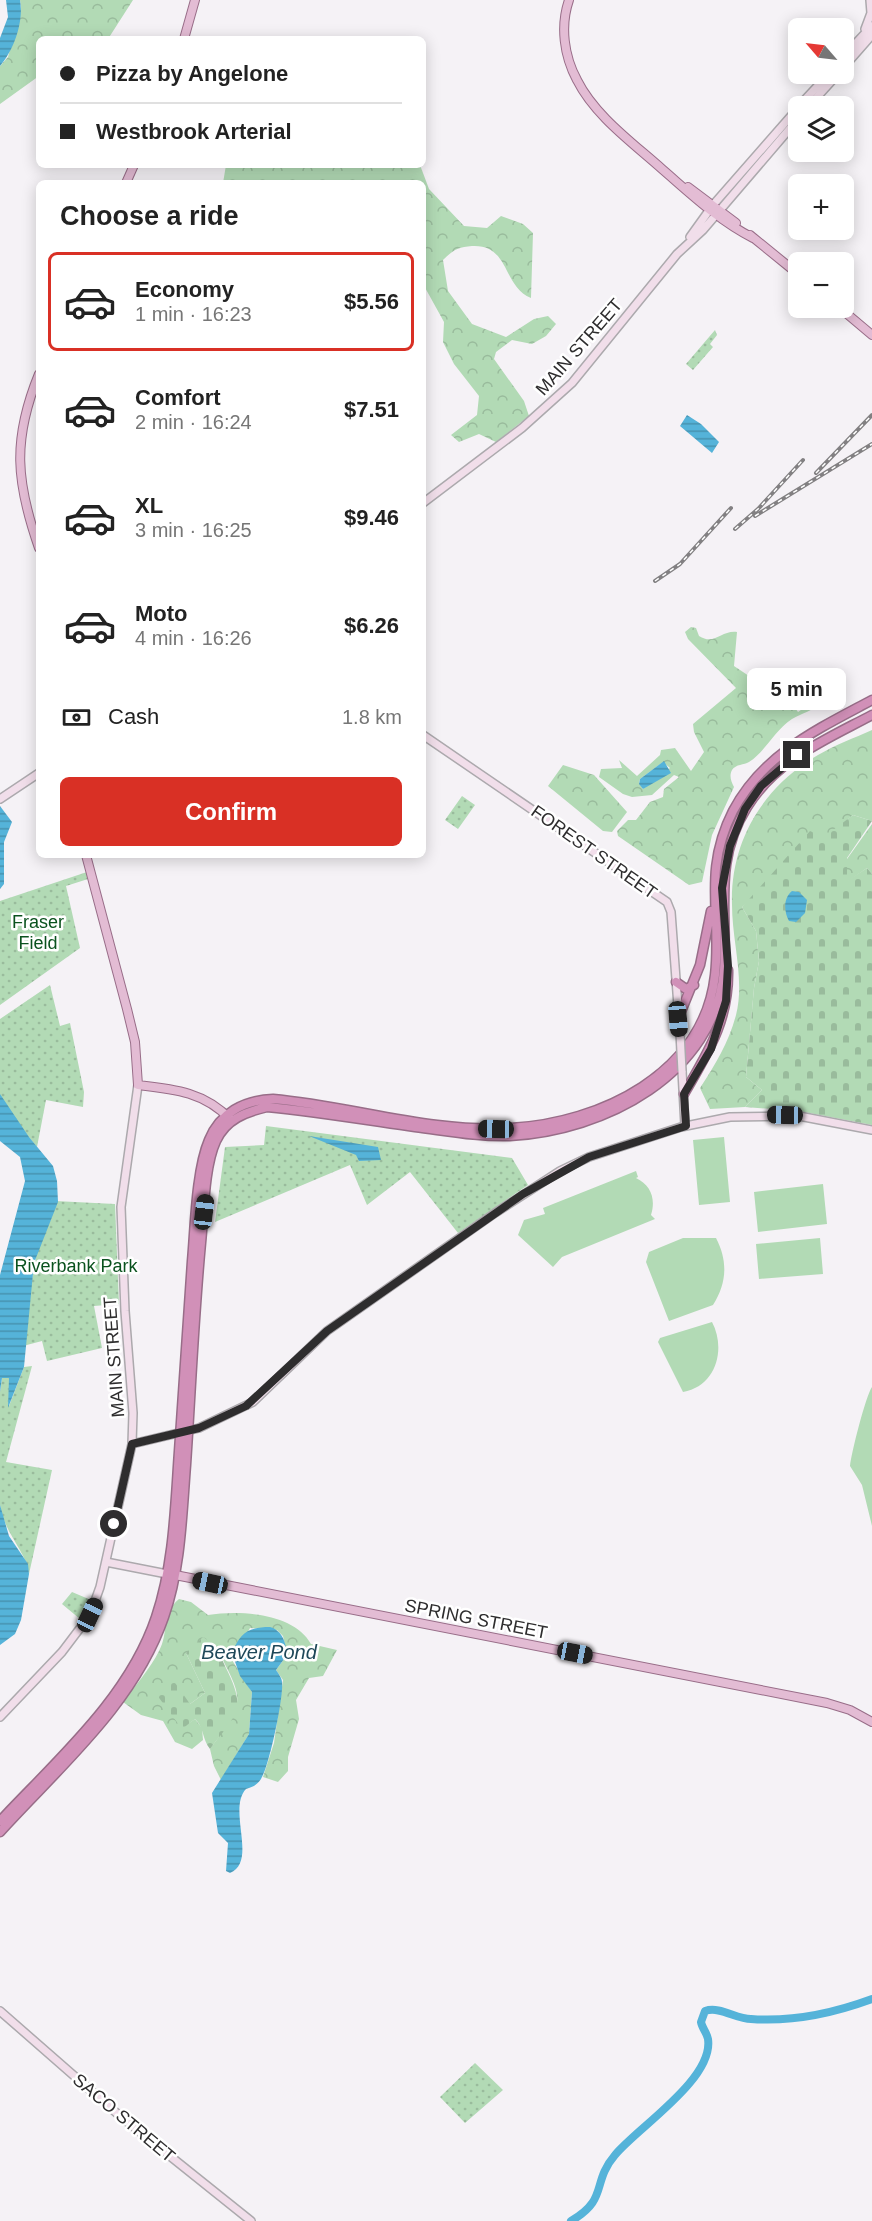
<!DOCTYPE html>
<meta charset="utf-8">
<style>
:root{--surface:#fff;--page:#f2f2f2;--text:#222;--muted:#767676;--line:#e0e0e0;--accent:#d93025}
body{margin:0;font-family:Arial,sans-serif;background:var(--page);color:var(--text);height:100vh;display:flex;flex-direction:column;font-size:22px;white-space:nowrap}
*{box-sizing:border-box;margin:0}
p{font-size:20px;color:var(--muted)}
.icon{flex:none;width:33px;height:33px;fill:none;stroke:currentColor;stroke-width:2;stroke-linecap:round;stroke-linejoin:round}
.map{position:relative;flex:1;overflow:hidden}
.details{position:absolute;left:36px;top:180px;width:390px;height:678px;display:flex;flex-direction:column;background:var(--surface);border-radius:9px;box-shadow:0 3px 15px #0003}
.details>*{flex:none}
.guide{position:absolute;left:36px;top:36px;width:390px;height:132px;border-radius:9px;box-shadow:0 3px 15px #0003;display:grid;align-content:center;height:132px;padding:0 24px;background:var(--surface)}
.needle{width:39px;rotate:298deg}
.tools{position:absolute;left:788px;top:18px;display:grid;gap:12px}
.tools a{display:grid;place-items:center;width:66px;height:66px;border-radius:9px;background:var(--surface);box-shadow:0 3px 15px #0003;font-size:30px}
.end{position:absolute;width:27px;height:27px;margin:-14px;border:8px solid #2e2d2e;background:#fff;box-shadow:0 0 0 3px #fff}
.from{border-radius:50%}
.bubble{position:absolute;height:42px;border-radius:9px;background:var(--surface);box-shadow:0 3px 15px #0003;font-size:20px;font-weight:800;line-height:42px;text-align:center}
.car{position:absolute;width:18px;height:36px;margin:-18px -9px;border-radius:8px;box-shadow:0 0 4px 2px #0007;background:linear-gradient(#222 24%,#8ab4d8 0 40%,#222 0 76%,#8ab4d8 0 86%,#222 0)}
.guide b{display:flex;align-items:center;gap:21px;height:57px;font-size:22px}
.guide b+b{border-top:2px solid var(--line)}
.guide i{width:15px;height:15px;background:var(--text)}
ul{padding:0;list-style:none}
li{display:flex;align-items:center;gap:18px;height:99px;margin:0 12px 9px;padding:0 12px;border:3px solid transparent;border-radius:9px}
li div{flex:1}
li b{display:block;font-size:22px}
li em{font-style:normal;font-weight:800}
li.current{border-color:var(--accent)}
li>.icon{width:54px;height:54px;stroke-width:1.5}
h2{padding:0 24px;font-size:27px;line-height:72px}
.pay{display:flex;align-items:center;gap:15px;height:66px;padding:0 24px;font-size:22px}
.pay p{margin-inline-start:auto}
.button{display:flex;gap:12px;margin-top:auto;padding:12px 24px}
.button a{flex:1;height:69px;border-radius:9px;background:var(--accent);color:#fff;font-size:24px;font-weight:800;line-height:69px;text-align:center}
.map>svg:first-child{display:block}
.grass{fill:#b2dab5}
.forest{fill:url(#forest-crowns);fill-rule:evenodd}
.cemetery{fill:url(#cemetery-stones)}
.park{fill:url(#park-dots)}
.water{fill:url(#water-rules)}
.lines{fill:none;stroke-linecap:round;stroke-linejoin:round}
.river{stroke:#55b3d9;stroke-width:8}
.secondary-casing{stroke:#aca9ad;stroke-width:10}
.primary-casing{stroke:#986d88;stroke-width:10}
.highway-casing{stroke:#986d88;stroke-width:11}
.secondary{stroke:#f1deea;stroke-width:7}
.primary{stroke:#e3bcd4;stroke-width:8}
.highway{stroke:#d190b8;stroke-width:8}
.rail-casing{stroke:#828082;stroke-width:4}
.rail{stroke:#fff;stroke-width:1.5;stroke-dasharray:4.5;stroke-linecap:butt}
.secondary-bridge-casing{stroke:#aca9ad;stroke-width:10;stroke-linecap:butt}
.secondary-bridge{stroke:#f1deea;stroke-width:7}
.route{stroke:#2e2d2e;stroke-width:8}
.labels{text-anchor:middle;dominant-baseline:central;stroke-width:5;stroke-linejoin:round;paint-order:stroke}
.street-label{font-size:18px;fill:#2e2d2e;stroke:#fff}
.park-label{font-size:18px;fill:#0a521e;stroke:#fff}
.water-label{font-size:20px;font-style:italic;fill:#1f4859;stroke:#fff}
</style>
<div class="map">
<svg width="872" height="2221" viewBox="0 0 872 2221">
<defs>
<pattern id="forest-crowns" width="20" height="18" patternUnits="userSpaceOnUse" patternTransform="scale(1.5)"><rect width="20" height="18" fill="#b2dab5"/><path d="M2 6a3 3 0 1 1 6 0M12 15a3 3 0 1 1 6 0" fill="none" stroke="#99bb9c"/></pattern>
<pattern id="cemetery-stones" width="16" height="16" patternUnits="userSpaceOnUse" patternTransform="scale(1.5)"><rect width="16" height="16" fill="#b2dab5"/><path d="M2 7V4a2 2 0 0 1 4 0v3zM10 15v-3a2 2 0 0 1 4 0v3z" fill="#99bb9c"/></pattern>
<pattern id="park-dots" width="8" height="8" patternUnits="userSpaceOnUse" patternTransform="scale(1.5)"><rect width="8" height="8" fill="#b2dab5"/><path d="M2 2h.1M6 6h.1" fill="none" stroke="#99bb9c" stroke-width="1.8" stroke-linecap="round"/></pattern>
<pattern id="water-rules" width="6" height="5" patternUnits="userSpaceOnUse" patternTransform="scale(1.5)"><rect width="6" height="5" fill="#55b3d9"/><path d="M0 2.5h6" fill="none" stroke="#4792b0"/></pattern>
</defs>
<rect width="100%" height="100%" fill="#f5f2f6"/>
<path class="grass" d="M724,1137L730,1202L699,1205L693,1140Z
M636,1171L638,1177L636,1178C651,1185 656,1199 651,1215L655,1219L562,1257L553,1267L518,1235L524,1220L545,1214L543,1208Z
M823,1184L827,1224L758,1232L754,1192Z
M683,1238H716C728,1261 727,1283 713,1305L669,1321L646,1262L649,1252Z
M820,1238L823,1274L759,1279L756,1244Z
M712,1322C726,1348 717,1386 683,1392L658,1342L660,1338Z
M872,1387V1526L862,1485L850,1466C851,1454 866,1395 872,1387Z"/>
<path class="forest" d="M20,0H133L108,39H39V76L0,104V66L8,57L21,7Z
M226,165H420L429,189L464,226L487,228L501,216L523,224L533,233L531,298C502,286 510,244 472,246C458,247 453,250 443,260L448,291L472,324L506,337L534,319L548,316L556,324L546,336L532,344L512,340L496,352L494,359L524,401L529,416L496,442L479,434L459,442L451,435L477,415L479,396L454,364L443,342L444,322L423,284V183H223Z
M691,627L696,628L699,636C715,646 721,630 737,632L734,666L776,694L796,676L801,687L793,705L798,712L811,703L820,702C812,712 802,713 792,719C774,731 765,752 749,762C744,765 736,764 732,770C729,776 731,781 734,787L712,835L702,882L689,885L618,836L617,831L628,820H636L650,802L663,797L664,789L679,777L674,775L652,795L632,797L623,794L599,777L601,769L622,768L619,760L637,776L660,755L661,750L675,748L691,771L704,752L694,732L693,724L736,688L688,639L685,632ZM663,762L670,768L643,789L639,783L640,779Z
M872,730V821L853,815L742,907L756,931L759,961L754,988L746,1077L762,1090L745,1107L710,1109L700,1088C715,1065 729,1042 736,1015C745,980 732,941 732,905C730,841 763,787 818,755C835,745 854,738 872,730Z
M563,765L594,775L627,812L612,832L603,831L548,786Z
M872,824V874L867,868L847,882V859Z
M179,1599L191,1602L208,1615C240,1610 294,1613 311,1644L337,1650L323,1676L309,1678L296,1700L299,1719L288,1757V1771L278,1782L263,1777L274,1743L283,1680L276,1670L287,1655L283,1636L277,1630L250,1628L232,1660L252,1692L249,1734L221,1780L214,1766L210,1749C249,1697 242,1700 215,1644L186,1653L205,1693L190,1704L182,1728L195,1719L202,1728L203,1740L192,1749L175,1742L163,1721L141,1715L123,1702C135,1686 150,1669 159,1651C169,1633 161,1614 179,1599Z"/>
<path class="cemetery" d="M853,815L872,821L847,858V881L867,868L872,874V1125L799,1111L745,1107L762,1090L746,1077L754,988L759,961L756,931L742,907L810,831L825,836Z
M203,1637C216,1645 219,1653 225,1666C247,1710 238,1712 210,1749C202,1739 204,1727 195,1719L182,1729L154,1691L171,1677L190,1704L205,1693L186,1653Z"/>
<path class="park" d="M715,330L717,335L710,344L713,347L693,370L686,364Z
M462,796L475,805L458,829L445,820Z
M87,872L88,879L66,886L80,948L0,1005V901Z
M50,985L60,1026L70,1023L84,1092L83,1107L46,1100L37,1147L0,1102V1019Z
M266,1126L512,1158L528,1185L458,1233L410,1172L367,1205L350,1165L215,1222L225,1147L264,1145Z
M55,1201L115,1204L119,1304L94,1306L102,1348L47,1361L42,1341L23,1346C27,1315 30,1284 37,1253C41,1234 54,1221 55,1201Z
M32,1366L6,1462L52,1470L29,1574C26,1551 4,1533 0,1505C0,1474 0,1425 0,1392L2,1378H9V1406L24,1367Z
M72,1592L91,1600L80,1619L62,1604Z
M475,2063L503,2090L465,2123L440,2097Z"/>
<path class="water" d="M6,0H20C24,21 14,50 0,66V38L8,17Z
M687,415L701,424L719,442L712,453L680,426Z
M664,761L671,773L643,789L639,784L640,779Z
M0,806L12,822L4,842V884L0,889Z
M792,891L799,892L807,900L805,913L796,922L789,921C784,912 783,898 792,891Z
M0,1094L29,1137L53,1166L57,1181L58,1202L34,1263L24,1367L8,1408L9,1378H2L0,1392V1275L25,1181L20,1157L0,1141Z
M309,1136L378,1147L381,1160L359,1161L356,1155Z
M0,1505L9,1536L28,1564L29,1574L21,1620L15,1634L0,1645Z
M270,1627C283,1631 286,1643 287,1655L276,1670C278,1673 282,1678 282,1682C284,1696 269,1768 261,1779C257,1785 253,1787 246,1789C227,1809 258,1862 230,1873L226,1871L228,1843L218,1833L212,1793L249,1734L252,1692L240,1676L232,1653C240,1633 248,1627 270,1627Z"/>
<g class="lines">
<path class="river" d="M571,2221C609,2199 591,2183 615,2155C637,2128 714,2079 708,2039C707,2033 702,2028 701,2022L705,2011C720,2006 736,2019 751,2019C791,2022 834,2013 872,1999"/>
<g class="secondary-casing">
<path id="secondary" d="M865,29L871,13L870,0
M843,57L872,26
M843,68L872,35
M799,106L829,74
M809,106L838,74
M690,237L713,205L798,108
M423,503L522,428L572,383L677,254L703,230L798,119
M423,735L667,902L671,912L680,1033
M0,799L39,773
M682,1071L685,1126
M132,1444L199,1428L253,1402L327,1331L495,1213L560,1171L589,1157L681,1127L730,1117L799,1116L872,1130
M106,1562L167,1574
M0,1717L62,1652L90,1615L100,1587L132,1444L133,1413L125,1311L121,1207L138,1085
M0,2011L120,2116L251,2221"/>
</g>
<g class="primary-casing">
<path id="primary" d="M569,0C560,26 564,56 577,80C595,116 633,143 662,169C691,194 718,220 753,238
M184,39L195,0
M126,183L134,165
M688,187L736,223
M750,235L798,274
M840,308L872,335
M39,374C12,440 16,482 39,548
M86,855L127,1009L135,1042L138,1085C174,1089 205,1092 231,1120
M170,1574L827,1703L850,1710L872,1722"/>
</g>
<g class="highway-casing">
<path id="highway" d="M676,982L686,989L694,985
M678,1019L700,965L711,911
M684,1094C708,1052 729,1021 728,970
M0,1821C57,1760 129,1698 156,1617C174,1563 175,1507 179,1451C183,1388 188,1325 192,1261C195,1228 196,1170 209,1140C220,1113 244,1100 273,1099C352,1106 431,1133 511,1128C600,1123 704,1074 715,975C722,914 702,872 733,811C763,754 818,729 872,700
M0,1832C60,1766 134,1704 164,1617C181,1568 182,1516 186,1465C191,1391 194,1317 201,1243C204,1214 204,1167 216,1141C226,1119 246,1112 267,1107C317,1112 366,1120 415,1127C447,1131 478,1137 510,1136C604,1131 715,1075 724,970C728,912 713,861 747,807C776,760 825,740 872,715"/>
</g>
<use href="#secondary" class="secondary"/>
<use href="#primary" class="primary"/>
<use href="#highway" class="highway"/>
<g class="rail-casing">
<path id="rail" d="M816,473L872,415
M755,516L872,444
M735,529L758,509L803,460
M655,581L680,564L731,508"/>
</g>
<use href="#rail" class="rail"/>
<g class="secondary-bridge-casing">
<path id="secondary-bridge" d="M680,1033L682,1071"/>
</g>
<use href="#secondary-bridge" class="secondary-bridge"/>
</g>
<g class="lines">
<path class="route" d="M114,1524L132,1444L199,1428L246,1406L327,1331L523,1194L589,1157L686,1126L684,1094L711,1049L726,1001L728,966L722,888L730,846L745,809L761,786L797,755"/>
</g>
<g class="labels">
<g class="street-label">
<text transform="translate(579 347) rotate(-49)">MAIN STREET</text>
<text transform="translate(594 852) rotate(35)">FOREST STREET</text>
<text transform="translate(114 1357) rotate(-94)">MAIN STREET</text>
<text transform="translate(476 1619) rotate(11)">SPRING STREET</text>
<text transform="translate(124 2118) rotate(40)">SACO STREET</text>
</g>
<g class="park-label">
<text x="38" y="922">Fraser<tspan x="38" dy="21">Field</tspan></text>
<text x="76" y="1266">Riverbank Park</text>
</g>
<g class="water-label">
<text x="259" y="1652">Beaver Pond</text>
</g>
</g>
</svg>
<div class="tools">
<a><svg class="needle" viewBox="-14 -14 28 28"><path d="M0-13l5 13h-10z" fill="#e53935"/><path d="M0 13l5-13h-10z" fill="#767676"/></svg></a>
<a><svg class="icon" aria-label="layers" viewBox="0 0 24 24"><path d="M12 4l9 5-9 5-9-5zM3 14l9 5 9-5"/></svg></a>
<a>+</a>
<a>−</a>
</div>
<i class="end from" style="left:114px;top:1524px"></i>
<i class="end" style="left:797px;top:755px"></i>
<div class="bubble" style="left:747px;top:668px;width:99px">5 min</div>
<i class="car" style="left:678px;top:1019px;rotate:175deg"></i>
<i class="car" style="left:785px;top:1115px;rotate:271deg"></i>
<i class="car" style="left:496px;top:1129px;rotate:271deg"></i>
<i class="car" style="left:204px;top:1212px;rotate:7deg"></i>
<i class="car" style="left:210px;top:1583px;rotate:282deg"></i>
<i class="car" style="left:90px;top:1615px;rotate:25deg"></i>
<i class="car" style="left:575px;top:1653px;rotate:101deg"></i>
<div class="guide">
<b><i class="from"></i>Pizza by Angelone</b>
<b><i></i>Westbrook Arterial</b>
</div>
<section class="details">
<h2>Choose a ride</h2>
<ul>
<li class="current"><svg class="icon" aria-label="car" viewBox="0 0 24 24"><path d="M5 17H2v-5l4-1 3-4h7l3 4 3 1v5h-3M9 17h6M6 11h13"/><circle cx="7" cy="17" r="2"/><circle cx="17" cy="17" r="2"/></svg><div><b>Economy</b><p>1 min · 16:23</p></div><em>$5.56</em></li>
<li><svg class="icon" aria-label="car" viewBox="0 0 24 24"><path d="M5 17H2v-5l4-1 3-4h7l3 4 3 1v5h-3M9 17h6M6 11h13"/><circle cx="7" cy="17" r="2"/><circle cx="17" cy="17" r="2"/></svg><div><b>Comfort</b><p>2 min · 16:24</p></div><em>$7.51</em></li>
<li><svg class="icon" aria-label="car" viewBox="0 0 24 24"><path d="M5 17H2v-5l4-1 3-4h7l3 4 3 1v5h-3M9 17h6M6 11h13"/><circle cx="7" cy="17" r="2"/><circle cx="17" cy="17" r="2"/></svg><div><b>XL</b><p>3 min · 16:25</p></div><em>$9.46</em></li>
<li><svg class="icon" aria-label="car" viewBox="0 0 24 24"><path d="M5 17H2v-5l4-1 3-4h7l3 4 3 1v5h-3M9 17h6M6 11h13"/><circle cx="7" cy="17" r="2"/><circle cx="17" cy="17" r="2"/></svg><div><b>Moto</b><p>4 min · 16:26</p></div><em>$6.26</em></li>
</ul>
<div class="pay"><svg class="icon" aria-label="cash" viewBox="0 0 24 24"><path d="M3 7h18v10H3z"/><circle cx="12" cy="12" r="2"/></svg>Cash<p>1.8 km</p></div>
<div class="button"><a>Confirm</a></div>
</section>
</div>
